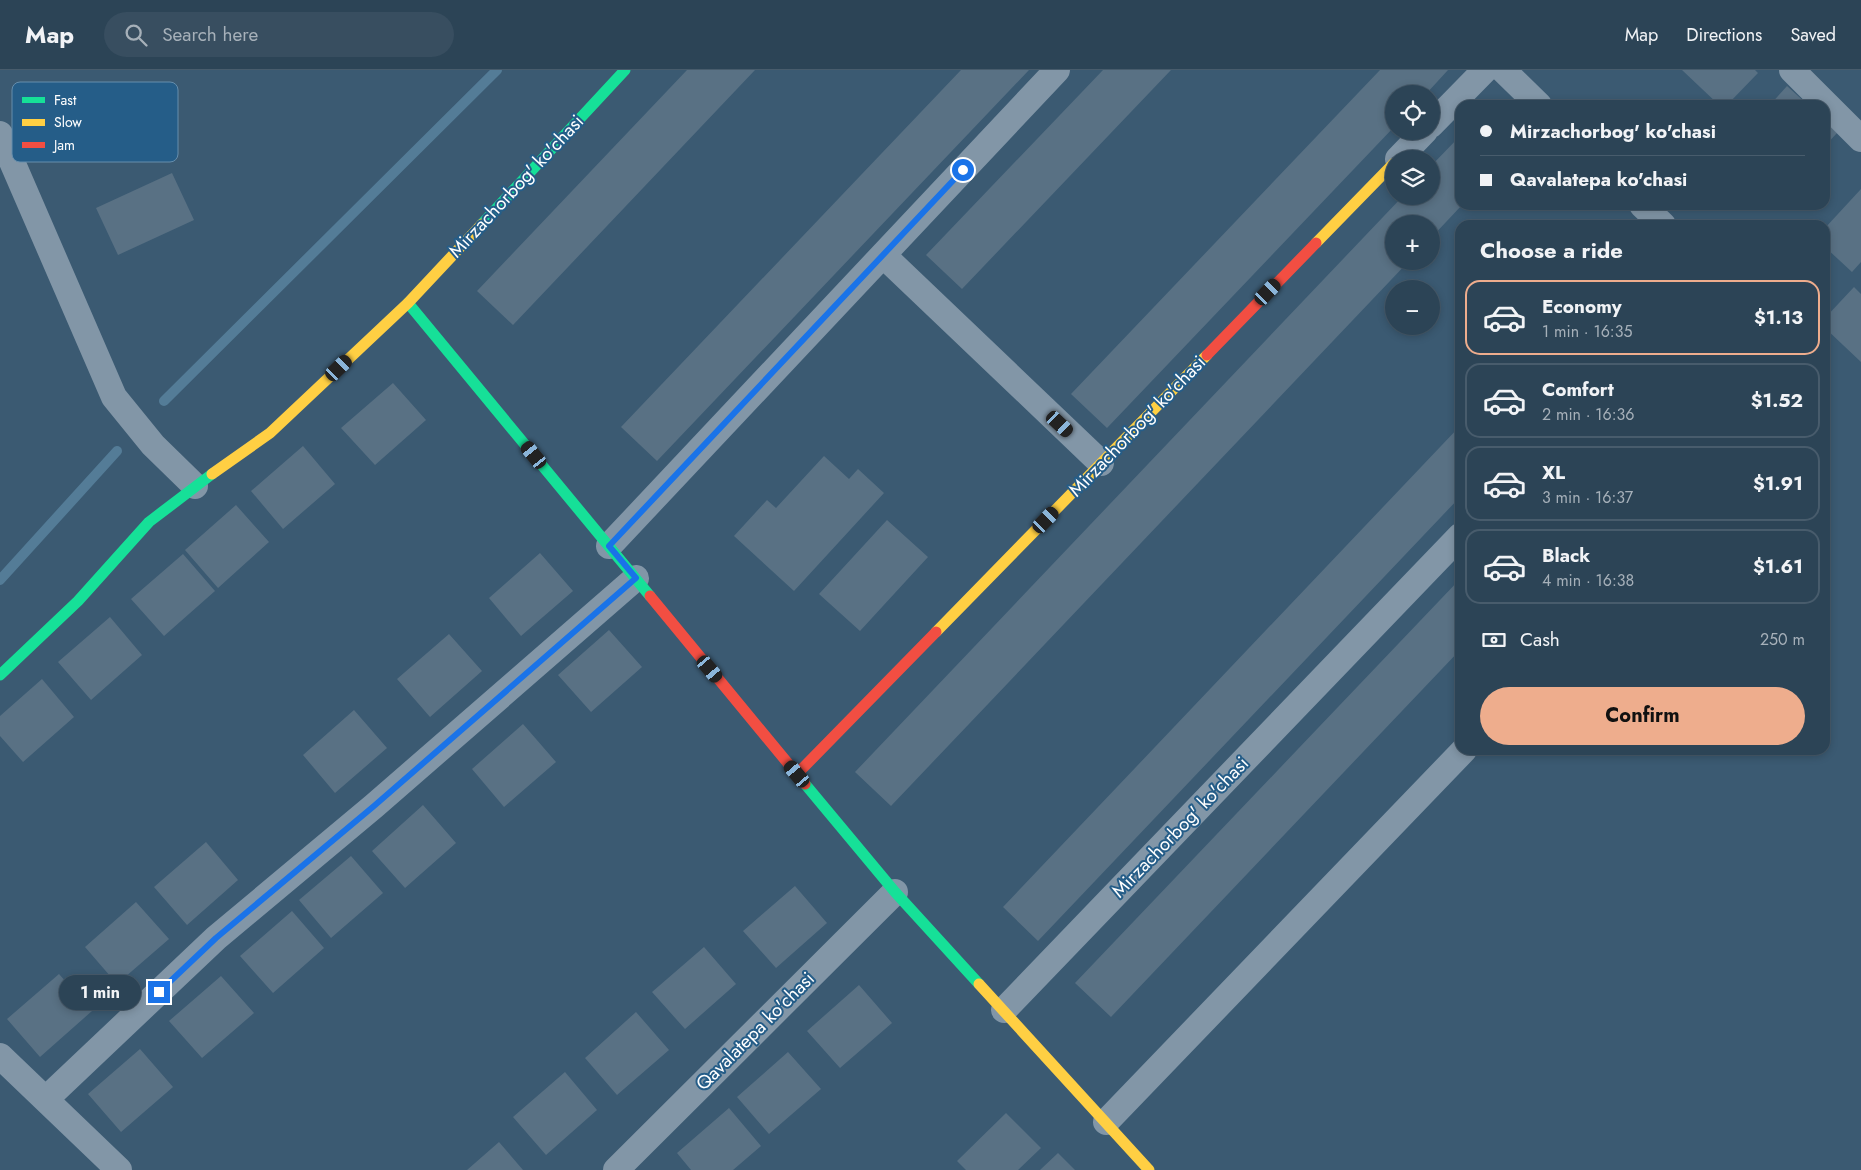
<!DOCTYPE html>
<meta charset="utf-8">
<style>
:root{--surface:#2c4456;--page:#384e60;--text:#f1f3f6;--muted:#a6b0b9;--line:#485c6c;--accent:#eead8d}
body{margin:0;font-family:Jost,sans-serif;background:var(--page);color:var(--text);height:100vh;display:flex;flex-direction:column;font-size:19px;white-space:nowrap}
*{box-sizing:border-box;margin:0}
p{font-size:16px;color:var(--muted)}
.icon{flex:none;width:28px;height:28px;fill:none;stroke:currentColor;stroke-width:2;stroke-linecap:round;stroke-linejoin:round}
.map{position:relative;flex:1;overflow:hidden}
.sheet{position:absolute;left:1455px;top:150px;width:375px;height:535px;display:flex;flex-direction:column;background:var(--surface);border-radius:15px;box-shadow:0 2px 8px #0003,0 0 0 1px var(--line)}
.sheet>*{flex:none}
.guide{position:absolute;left:1455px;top:30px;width:375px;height:110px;border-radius:15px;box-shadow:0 2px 8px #0003,0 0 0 1px var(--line);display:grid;align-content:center;height:110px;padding:0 25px;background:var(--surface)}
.fabs{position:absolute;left:1385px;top:15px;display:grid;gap:10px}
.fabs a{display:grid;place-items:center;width:55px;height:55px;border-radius:50%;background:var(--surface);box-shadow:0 2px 8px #0003,0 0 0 1px var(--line);font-size:25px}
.end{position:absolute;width:22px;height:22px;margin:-11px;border:6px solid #1a73e8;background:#fff;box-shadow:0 0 0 2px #fff}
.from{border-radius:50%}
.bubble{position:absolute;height:35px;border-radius:18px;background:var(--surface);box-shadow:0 2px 8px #0003,0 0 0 1px var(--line);font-size:16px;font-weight:700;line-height:35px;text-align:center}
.car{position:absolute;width:15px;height:30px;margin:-15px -8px;border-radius:6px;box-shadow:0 0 4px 1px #0007;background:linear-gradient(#222 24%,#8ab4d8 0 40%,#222 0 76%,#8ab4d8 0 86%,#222 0)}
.guide b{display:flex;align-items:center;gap:18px;height:48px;font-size:19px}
.guide b+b{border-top:1px solid var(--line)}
.guide i{width:12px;height:12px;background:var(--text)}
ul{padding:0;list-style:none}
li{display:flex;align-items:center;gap:15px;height:75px;margin:0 10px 8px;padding:0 15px;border:2px solid var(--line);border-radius:15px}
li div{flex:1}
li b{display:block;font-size:19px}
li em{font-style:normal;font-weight:700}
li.selected{border-color:var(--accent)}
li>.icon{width:45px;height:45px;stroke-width:1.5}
h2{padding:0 25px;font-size:22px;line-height:60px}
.pay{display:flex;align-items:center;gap:12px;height:55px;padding:0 25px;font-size:19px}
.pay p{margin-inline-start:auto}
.button{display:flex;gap:10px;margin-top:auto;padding:10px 25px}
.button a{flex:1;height:58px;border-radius:30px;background:var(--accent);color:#111;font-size:20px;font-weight:700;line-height:58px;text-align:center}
header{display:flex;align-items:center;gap:30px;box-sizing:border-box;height:70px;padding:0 25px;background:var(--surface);border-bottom:1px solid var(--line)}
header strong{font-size:24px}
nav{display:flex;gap:28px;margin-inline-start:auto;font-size:18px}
.search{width:350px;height:45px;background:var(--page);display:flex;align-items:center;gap:12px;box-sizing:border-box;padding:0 18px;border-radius:28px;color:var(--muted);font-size:19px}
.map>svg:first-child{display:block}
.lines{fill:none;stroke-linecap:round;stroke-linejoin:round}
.stream{stroke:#547c97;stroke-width:10}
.building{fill:#597184}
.street{stroke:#8296a7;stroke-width:26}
.fast{stroke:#16e098;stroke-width:11}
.slow{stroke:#ffcf43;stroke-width:11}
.jam{stroke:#f24e42;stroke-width:11}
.route{stroke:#1a73e8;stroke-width:6}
.labels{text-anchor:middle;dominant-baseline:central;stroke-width:4;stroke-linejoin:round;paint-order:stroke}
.street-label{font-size:19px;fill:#fff;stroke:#255d88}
.key{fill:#255d88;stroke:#668eac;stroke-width:1}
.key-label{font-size:14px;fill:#fff}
</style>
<header>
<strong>Map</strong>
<div class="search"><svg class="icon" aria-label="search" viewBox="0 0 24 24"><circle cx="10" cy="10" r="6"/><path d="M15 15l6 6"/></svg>Search here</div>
<nav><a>Map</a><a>Directions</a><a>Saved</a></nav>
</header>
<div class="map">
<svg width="1861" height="1100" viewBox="0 0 1861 1100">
<rect width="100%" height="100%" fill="#3b5a72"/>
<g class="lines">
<path class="stream" d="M164,331L497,0
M0,510L117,381"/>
</g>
<path class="building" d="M687,0H755L513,255L477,221Z
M961,0H1029L657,391L621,357Z
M1103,0H1171L962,219L926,185Z
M1380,0H1448L1426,24H1394V57L1107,358L1071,324Z
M1682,0H1755L1758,3L1727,35H1719Z
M1787,16L1808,35H1770Z
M1825,51L1837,63L1825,76Z
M1460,66V135H1462L1431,168V154H1394V191H1409L891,736L855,702L1403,126H1431V96Z
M172,103L194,150L118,185L96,138Z
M1861,119V192L1852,202L1825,177V158Z
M1854,217L1861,224V292L1825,258V248Z
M393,313L426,350L375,395L341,358Z
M1460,356V427L1038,871L1003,837Z
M303,376L335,414L283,459L251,421Z
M824,386L849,409L858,399L884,423L794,521L734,466L767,430L776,438Z
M236,435L269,472L218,518L185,480Z
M887,450L928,487L860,561L819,524Z
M540,483L573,521L521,566L489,528Z
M183,484L215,521L164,566L131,529Z
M1460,509V580L1111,947L1075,913Z
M110,547L142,585L91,630L58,592Z
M609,560L642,597L591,642L558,605Z
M449,564L482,601L430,647L397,609Z
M42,609L74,647L23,692L0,666V646Z
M354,640L387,678L335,723L303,685Z
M523,654L556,692L504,737L472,699Z
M423,735L456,773L405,818L372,781Z
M206,772L238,810L187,855L154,817Z
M351,786L383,823L331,868L299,830Z
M795,816L827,853L776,898L743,861Z
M136,832L169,869L117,914L85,877Z
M292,841L324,878L273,923L240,886Z
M704,877L736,914L685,959L652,922Z
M59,904L92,941L40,987L7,949Z
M221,906L254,943L202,988L169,951Z
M859,915L892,953L840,998L807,961Z
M636,942L669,980L617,1025L585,988Z
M140,979L173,1017L121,1062L88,1024Z
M788,982L821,1019L769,1064L737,1027Z
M565,1002L597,1040L546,1085L513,1047Z
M729,1038L761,1076L733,1100H691L677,1083Z
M1006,1043L1041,1078L1018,1100H966L957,1091Z
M499,1072L523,1100H467Z
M1058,1083L1075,1100H1040Z"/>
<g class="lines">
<path class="street" d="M1503,0L1539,35
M1792,0L1861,69
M1431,55L1485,0
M0,64L114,327L153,375L195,416
M1398,89L1425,61
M1642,135L1663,155
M883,185L1101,393
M609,476L1057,0
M1004,940L1460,466
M0,986L119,1100
M46,1029L216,868L374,736L636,508
M1106,1052L1464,680
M616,1100L895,822"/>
<path class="fast" d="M482,154L625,0
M408,233L650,526
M0,605L78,531L149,452L212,404
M805,714L895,822L979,914"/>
<path class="slow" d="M1316,173L1394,93
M212,404L270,363L408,233L482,154
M936,562L1207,285
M979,914L1149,1100"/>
<path class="jam" d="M1207,285L1316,173
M650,526L805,714
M797,704L936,562"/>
</g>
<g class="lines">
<path class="route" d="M159,922L216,868L374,736L636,508L609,476L963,100"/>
</g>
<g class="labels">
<g class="street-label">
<text transform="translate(516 116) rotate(-47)">Mirzachorbog' ko'chasi</text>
<text transform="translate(1137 356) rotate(-46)">Mirzachorbog' ko'chasi</text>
<text transform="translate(1180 757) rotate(-46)">Mirzachorbog' ko'chasi</text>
<text transform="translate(755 961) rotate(-45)">Qavalatepa ko'chasi</text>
</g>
</g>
<rect x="12" y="12" width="166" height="80" rx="8" class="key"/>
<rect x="22" y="27" width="23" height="6" fill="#16e098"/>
<rect x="22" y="49" width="23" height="7" fill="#ffcf43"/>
<rect x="22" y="72" width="23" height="6" fill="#f24e42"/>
<g class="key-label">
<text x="54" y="35">Fast</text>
<text x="54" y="57">Slow</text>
<text x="54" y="80">Jam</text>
</g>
</svg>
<div class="fabs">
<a><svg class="icon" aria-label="locate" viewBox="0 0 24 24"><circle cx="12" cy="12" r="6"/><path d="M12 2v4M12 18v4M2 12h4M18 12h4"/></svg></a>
<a><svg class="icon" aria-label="layers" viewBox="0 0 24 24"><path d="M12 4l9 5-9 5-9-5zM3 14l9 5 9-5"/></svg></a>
<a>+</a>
<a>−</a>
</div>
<i class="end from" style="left:963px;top:100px"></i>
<i class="end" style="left:159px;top:922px"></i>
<div class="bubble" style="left:59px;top:905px;width:82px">1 min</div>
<i class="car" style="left:1268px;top:222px;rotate:44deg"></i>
<i class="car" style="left:339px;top:298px;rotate:46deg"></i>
<i class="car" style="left:1060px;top:354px;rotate:133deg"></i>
<i class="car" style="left:534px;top:385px;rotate:321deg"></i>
<i class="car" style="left:1046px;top:450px;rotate:44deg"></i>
<i class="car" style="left:710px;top:599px;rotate:140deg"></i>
<i class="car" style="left:797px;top:704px;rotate:320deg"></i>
<div class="guide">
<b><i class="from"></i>Mirzachorbog' ko'chasi</b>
<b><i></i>Qavalatepa ko'chasi</b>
</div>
<section class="sheet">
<h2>Choose a ride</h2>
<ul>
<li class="selected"><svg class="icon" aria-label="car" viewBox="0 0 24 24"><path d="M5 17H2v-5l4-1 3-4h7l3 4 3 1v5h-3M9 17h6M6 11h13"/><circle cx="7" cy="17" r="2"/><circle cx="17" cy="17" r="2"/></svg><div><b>Economy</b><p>1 min · 16:35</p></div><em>$1.13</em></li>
<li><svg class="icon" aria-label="car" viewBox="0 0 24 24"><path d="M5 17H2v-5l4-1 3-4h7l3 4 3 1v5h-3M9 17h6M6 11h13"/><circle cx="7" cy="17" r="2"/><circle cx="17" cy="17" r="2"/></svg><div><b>Comfort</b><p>2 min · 16:36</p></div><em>$1.52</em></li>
<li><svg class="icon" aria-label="car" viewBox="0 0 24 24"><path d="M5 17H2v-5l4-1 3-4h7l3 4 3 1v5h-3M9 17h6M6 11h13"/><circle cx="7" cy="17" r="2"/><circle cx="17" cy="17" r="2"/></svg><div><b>XL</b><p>3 min · 16:37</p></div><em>$1.91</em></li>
<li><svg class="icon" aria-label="car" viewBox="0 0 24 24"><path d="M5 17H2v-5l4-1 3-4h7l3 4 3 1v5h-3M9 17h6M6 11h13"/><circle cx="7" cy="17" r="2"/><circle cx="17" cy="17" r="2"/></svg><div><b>Black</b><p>4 min · 16:38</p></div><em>$1.61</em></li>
</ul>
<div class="pay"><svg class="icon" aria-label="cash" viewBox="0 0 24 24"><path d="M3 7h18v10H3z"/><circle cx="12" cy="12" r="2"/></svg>Cash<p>250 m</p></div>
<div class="button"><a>Confirm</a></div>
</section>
</div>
